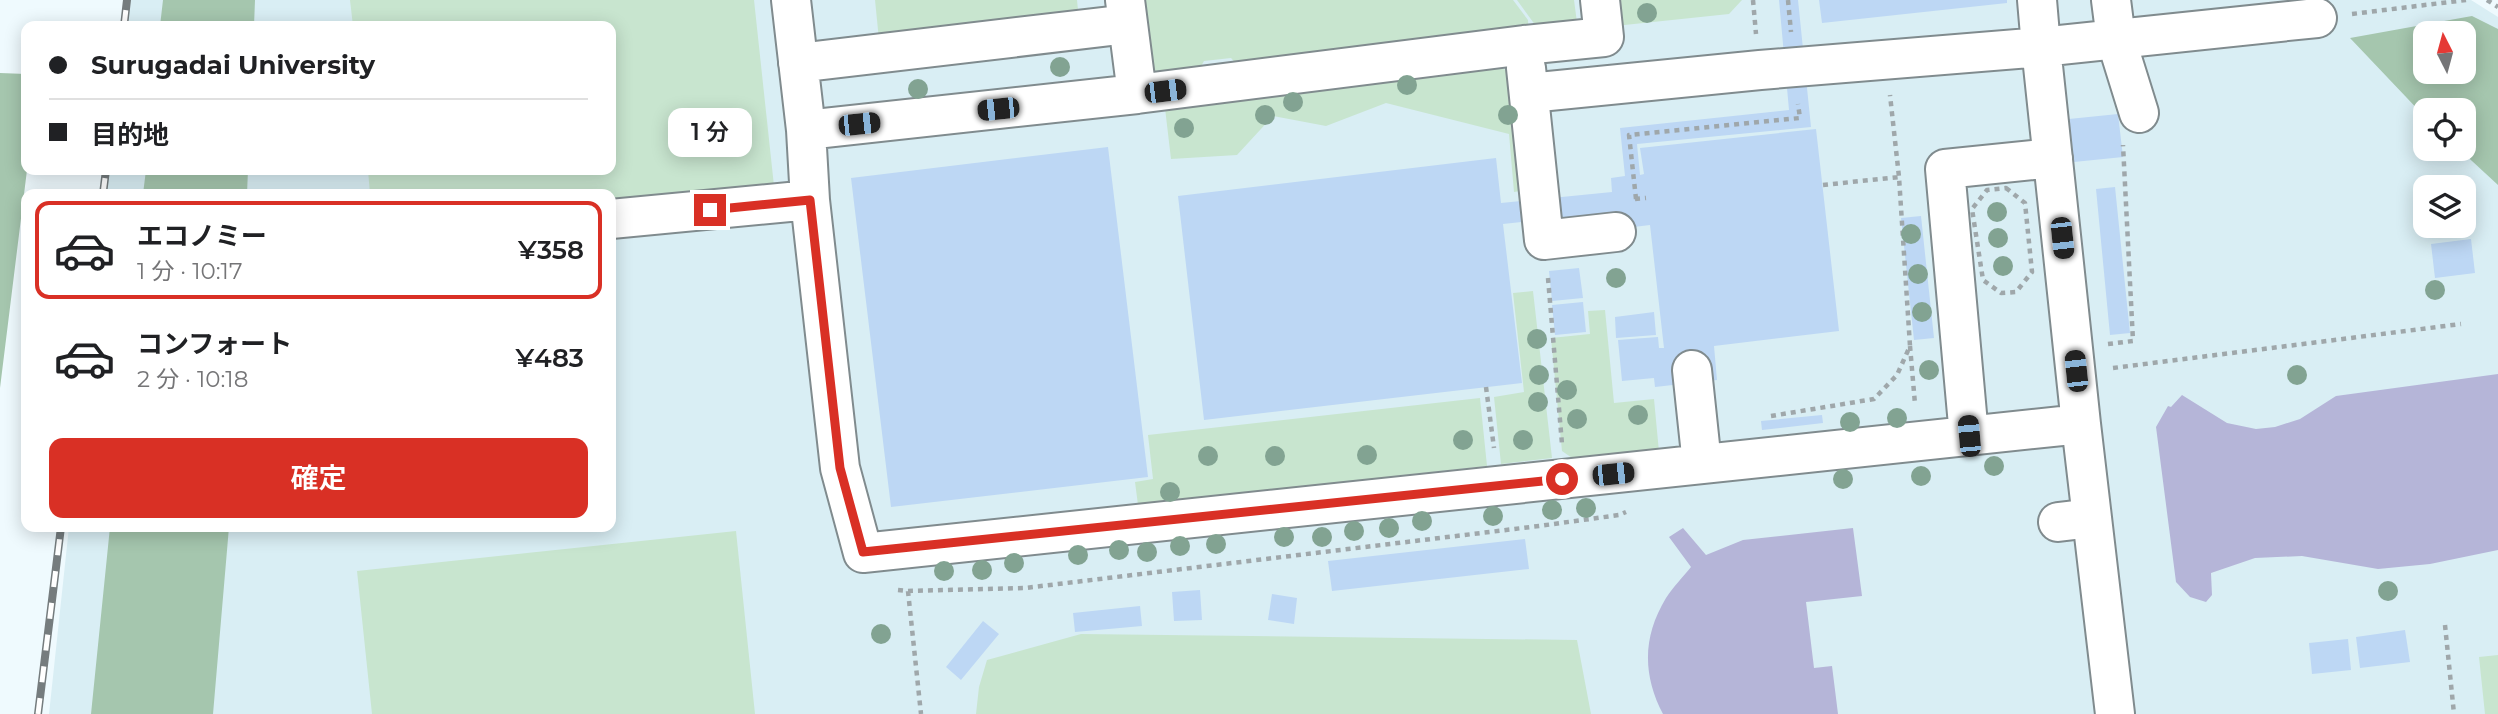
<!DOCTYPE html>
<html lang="ja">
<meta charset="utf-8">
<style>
:root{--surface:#fff;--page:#f6f6f6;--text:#202124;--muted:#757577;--line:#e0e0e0;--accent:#d93025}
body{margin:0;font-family:Montserrat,"Noto Sans JP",sans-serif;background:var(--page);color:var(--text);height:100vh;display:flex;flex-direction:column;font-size:26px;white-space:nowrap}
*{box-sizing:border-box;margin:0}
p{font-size:23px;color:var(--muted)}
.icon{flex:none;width:38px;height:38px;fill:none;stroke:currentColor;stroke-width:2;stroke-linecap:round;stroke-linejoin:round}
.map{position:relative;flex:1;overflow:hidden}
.side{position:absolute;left:21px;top:189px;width:595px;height:343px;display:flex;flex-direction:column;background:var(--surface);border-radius:14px;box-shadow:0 4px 18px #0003}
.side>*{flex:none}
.hud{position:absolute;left:21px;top:21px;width:595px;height:154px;border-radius:14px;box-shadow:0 4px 18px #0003;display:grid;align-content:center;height:154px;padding:0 28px;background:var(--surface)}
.needle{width:46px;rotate:354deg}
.tools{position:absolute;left:2413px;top:21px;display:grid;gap:14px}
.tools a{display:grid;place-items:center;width:63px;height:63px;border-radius:14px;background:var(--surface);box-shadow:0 4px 18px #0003;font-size:35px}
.end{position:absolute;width:32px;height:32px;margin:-16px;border:9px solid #d93025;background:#fff;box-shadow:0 0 0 4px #fff}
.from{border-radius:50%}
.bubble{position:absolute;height:49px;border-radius:14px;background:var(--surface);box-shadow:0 4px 18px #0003;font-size:23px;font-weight:600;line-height:49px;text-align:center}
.car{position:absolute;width:21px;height:42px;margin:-21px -10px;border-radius:9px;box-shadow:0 0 5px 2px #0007;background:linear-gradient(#222 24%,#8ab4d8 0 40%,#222 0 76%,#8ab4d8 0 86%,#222 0)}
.hud b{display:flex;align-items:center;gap:24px;height:66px;font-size:26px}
.hud b+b{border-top:2px solid var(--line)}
.hud i{width:18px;height:18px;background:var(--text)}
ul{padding:12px 0 0;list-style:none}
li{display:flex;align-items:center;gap:21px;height:98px;margin:0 14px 10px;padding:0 14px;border:4px solid transparent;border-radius:14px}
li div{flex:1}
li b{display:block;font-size:26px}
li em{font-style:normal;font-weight:600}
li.on{border-color:var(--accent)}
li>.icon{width:63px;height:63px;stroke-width:1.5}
.action{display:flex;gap:14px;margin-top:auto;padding:14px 28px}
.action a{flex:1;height:80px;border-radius:14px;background:var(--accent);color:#fff;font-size:28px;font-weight:600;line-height:80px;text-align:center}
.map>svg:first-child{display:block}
.built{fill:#d9eef4;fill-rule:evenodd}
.green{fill:#c8e5cf}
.forest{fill:#a5c6ae;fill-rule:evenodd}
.water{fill:#b5b5d8}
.building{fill:#bdd7f4}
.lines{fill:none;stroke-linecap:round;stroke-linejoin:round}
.minor-casing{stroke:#808b8e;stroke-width:42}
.path{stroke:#9fa7aa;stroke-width:4.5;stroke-dasharray:5 5;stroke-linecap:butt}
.minor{stroke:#fff;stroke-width:38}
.rail-casing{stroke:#757c7e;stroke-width:8}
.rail{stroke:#fff;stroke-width:5;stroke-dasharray:16;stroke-linecap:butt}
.tree{fill:#82a392}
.route{stroke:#d93025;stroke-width:9}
</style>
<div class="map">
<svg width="2498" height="714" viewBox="0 0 2498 714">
<rect width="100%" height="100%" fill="#effafe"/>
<path class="built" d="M125,0H2471L2498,17V714H49L69,527H611V194H105L107,170H611V26H123ZM2426,33H2464V72H2426ZM2426,110H2464V149H2426ZM2426,187H2464V226H2426Z"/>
<path class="green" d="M350,0H754L774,186L611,203V194H370L368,170H611V26H353Z
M875,0H1077L1079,20L879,40Z
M1131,0H1513L1528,20L1529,39H1409L1240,68L1231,58L1204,61L1197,73L1152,75Z
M1517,0H1574L1578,30L1541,33Z
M1606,0H1742L1729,14L1615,26Z
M1499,68L1515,72L1526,190L1514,192L1509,134L1386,103L1326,126L1273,116L1237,155L1171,159L1165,108Z
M1533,291L1552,458L1501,464L1494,397L1524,392L1513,293Z
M1605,310L1614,403L1654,399L1659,452L1575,460L1562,451L1551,338L1590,334L1588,311Z
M1480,398L1487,466L1138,505L1135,482L1153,479L1148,435Z
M736,531L755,714H372L357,571Z
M1081,634L1577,640L1591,714H976L979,687L987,660Z
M2498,655V714H2485L2479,657Z"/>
<path class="forest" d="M163,0H255L254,26H160Z
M2472,16L2498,29V185L2459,149H2464V110H2426L2425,117L2350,38ZM2426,33H2464V72H2426Z
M0,73L26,74L27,170L0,388Z
M146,170H248L247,194H143Z
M110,527H229L213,714H91Z"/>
<path class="water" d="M2498,374V550L2430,564L2378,569L2302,556L2255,558L2211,573L2212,595L2206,602L2190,597L2176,582L2156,427L2168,406L2171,407L2182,395L2227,423L2256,429L2275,427L2300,419L2336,396Z
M1683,528L1706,555L1743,540L1853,528L1862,596L1806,602L1814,668L1832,666L1838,714H1663C1642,674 1643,636 1666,598C1673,587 1683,577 1691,567L1669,537Z"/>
<path class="building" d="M1779,0H1798L1811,127L1637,144L1640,175L1644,174L1640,148L1816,129L1839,331L1714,346L1717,380L1655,387L1654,378L1622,381L1618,340L1658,337L1659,348H1664L1650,225L1617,229L1615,212L1503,224L1522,383L1204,420L1178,196L1496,158L1501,203L1612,192L1611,178L1625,176L1620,128L1789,110Z
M1819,0H2007V3L1822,23Z
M2118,114L2123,157L2074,162L2069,119Z
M1108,147L1148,477L891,507L851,178Z
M2115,187L2130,333L2110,335L2096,189Z
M1921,216L1934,338L1914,340L1901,218Z
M2471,239L2475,273L2435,278L2431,244Z
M1579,268L1583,298L1552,301L1549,271Z
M1583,302L1586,332L1555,335L1552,305Z
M1654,312L1656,335L1616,338L1615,317Z
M1822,415L1823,423L1762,430L1761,421Z
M1525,539L1529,569L1332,591L1328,561Z
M1200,590L1202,620L1174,621L1172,592Z
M1272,594L1297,598L1294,624L1268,620Z
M1140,606L1142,626L1075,632L1073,613Z
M983,621L999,634L961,680L946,667Z
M2405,630L2410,662L2360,668L2356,637Z
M2348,639L2351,670L2312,674L2309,643Z"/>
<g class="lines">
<g class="minor-casing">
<path id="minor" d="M791,0L806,130L810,200L840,468L863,553L2081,424
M2037,0L2041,47L2317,18
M2111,0L2116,39L2139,113
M798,63L1128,24
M1526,68L1544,240L1616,232
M1529,93L1760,70L2041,47L2081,424L2115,714
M1137,94L1524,45L1604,37L1600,0
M806,130L1137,94L1125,0
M611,219L810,200
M1692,370L1702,464
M1969,436L1945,169L2053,158
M2058,522L2092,518"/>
</g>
<path class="path" d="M1753,0L1756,34
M1788,0L1791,32
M2487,0L2498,7
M2352,14L2466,0
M1823,185L1899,177
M2006,188L2025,203L2032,272L2016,292L2001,293L1983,280L1972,209L1987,190Z
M1635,199L1646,198
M1636,199L1629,135L1800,118L1798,104
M1548,278L1562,444
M2108,344L2133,341L2123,145
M1910,346L1915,404
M2113,368L2461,324
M1486,387L1494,448
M1771,416L1874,399L1897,375L1910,346L1899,177L1890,95
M898,590L908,591L1025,588L1539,526L1619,515L1626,512
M908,591L921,714
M2445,625L2454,714"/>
<use href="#minor" class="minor"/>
<g class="rail-casing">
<path id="rail" d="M124,26L127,0
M103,194L106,170
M38,714L61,527"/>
</g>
<use href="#rail" class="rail"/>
</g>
<g class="tree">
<circle cx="1647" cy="13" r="10"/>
<circle cx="1060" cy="67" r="10"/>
<circle cx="1407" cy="85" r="10"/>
<circle cx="918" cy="89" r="10"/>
<circle cx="1293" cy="102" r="10"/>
<circle cx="1265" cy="115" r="10"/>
<circle cx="1508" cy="115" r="10"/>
<circle cx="1184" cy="128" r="10"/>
<circle cx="1997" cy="212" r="10"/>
<circle cx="1911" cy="234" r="10"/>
<circle cx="1998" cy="238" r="10"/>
<circle cx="2003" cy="266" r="10"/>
<circle cx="1918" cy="274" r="10"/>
<circle cx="1616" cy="278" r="10"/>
<circle cx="2435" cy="290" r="10"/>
<circle cx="1922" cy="312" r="10"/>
<circle cx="1537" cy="339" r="10"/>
<circle cx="1929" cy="370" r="10"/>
<circle cx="1539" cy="375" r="10"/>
<circle cx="2297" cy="375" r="10"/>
<circle cx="1567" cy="390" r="10"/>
<circle cx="1538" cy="402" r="10"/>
<circle cx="1638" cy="415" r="10"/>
<circle cx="1897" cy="418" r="10"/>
<circle cx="1577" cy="419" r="10"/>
<circle cx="1850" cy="422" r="10"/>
<circle cx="1463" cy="440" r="10"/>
<circle cx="1523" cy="440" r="10"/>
<circle cx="1367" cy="455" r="10"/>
<circle cx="1208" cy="456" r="10"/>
<circle cx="1275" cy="456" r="10"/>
<circle cx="1994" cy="466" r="10"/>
<circle cx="1921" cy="476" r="10"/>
<circle cx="1843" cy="479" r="10"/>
<circle cx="1170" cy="492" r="10"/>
<circle cx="1586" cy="508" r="10"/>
<circle cx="1552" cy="510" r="10"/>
<circle cx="1493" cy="516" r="10"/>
<circle cx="1422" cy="521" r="10"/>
<circle cx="1389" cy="528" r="10"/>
<circle cx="1354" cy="531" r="10"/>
<circle cx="1284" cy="537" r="10"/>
<circle cx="1322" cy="537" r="10"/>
<circle cx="1216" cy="544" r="10"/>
<circle cx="1180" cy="546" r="10"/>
<circle cx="1119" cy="550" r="10"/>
<circle cx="1147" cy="552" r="10"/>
<circle cx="1078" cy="555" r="10"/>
<circle cx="1014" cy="563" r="10"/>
<circle cx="982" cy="570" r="10"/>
<circle cx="944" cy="571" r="10"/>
<circle cx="2388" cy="591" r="10"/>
<circle cx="881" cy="634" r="10"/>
</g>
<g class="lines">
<path class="route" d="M710,210L810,200L840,468L863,552L1562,479"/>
</g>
</svg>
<div class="tools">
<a><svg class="needle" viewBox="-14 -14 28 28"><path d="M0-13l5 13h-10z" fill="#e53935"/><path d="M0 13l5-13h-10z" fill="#757577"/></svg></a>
<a><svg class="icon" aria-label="locate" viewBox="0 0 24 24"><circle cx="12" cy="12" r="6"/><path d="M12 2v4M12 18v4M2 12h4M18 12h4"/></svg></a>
<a><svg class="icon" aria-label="layers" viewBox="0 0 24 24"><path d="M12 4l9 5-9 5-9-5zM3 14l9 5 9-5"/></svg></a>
</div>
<i class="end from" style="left:1562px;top:479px"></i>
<i class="end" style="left:710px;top:210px"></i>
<div class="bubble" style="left:668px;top:108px;width:84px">1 分</div>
<i class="car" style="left:1165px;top:91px;rotate:83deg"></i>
<i class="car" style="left:998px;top:109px;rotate:264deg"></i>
<i class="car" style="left:859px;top:124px;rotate:84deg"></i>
<i class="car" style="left:2062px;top:238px;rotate:174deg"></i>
<i class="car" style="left:2076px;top:371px;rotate:354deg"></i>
<i class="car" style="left:1969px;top:436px;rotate:355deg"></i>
<i class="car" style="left:1613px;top:474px;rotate:84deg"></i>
<div class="hud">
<b><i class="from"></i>Surugadai University</b>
<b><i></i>目的地</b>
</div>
<section class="side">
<ul>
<li class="on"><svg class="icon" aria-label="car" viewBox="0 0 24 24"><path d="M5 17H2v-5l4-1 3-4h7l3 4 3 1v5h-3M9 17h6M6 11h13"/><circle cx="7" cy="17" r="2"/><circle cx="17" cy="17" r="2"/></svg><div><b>エコノミー</b><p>1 分 · 10:17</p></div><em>¥358</em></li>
<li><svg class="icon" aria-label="car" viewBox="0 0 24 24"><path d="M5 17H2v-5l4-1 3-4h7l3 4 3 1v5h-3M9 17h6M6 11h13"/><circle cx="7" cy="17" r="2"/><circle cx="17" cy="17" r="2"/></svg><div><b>コンフォート</b><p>2 分 · 10:18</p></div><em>¥483</em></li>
</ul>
<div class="action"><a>確定</a></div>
</section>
</div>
